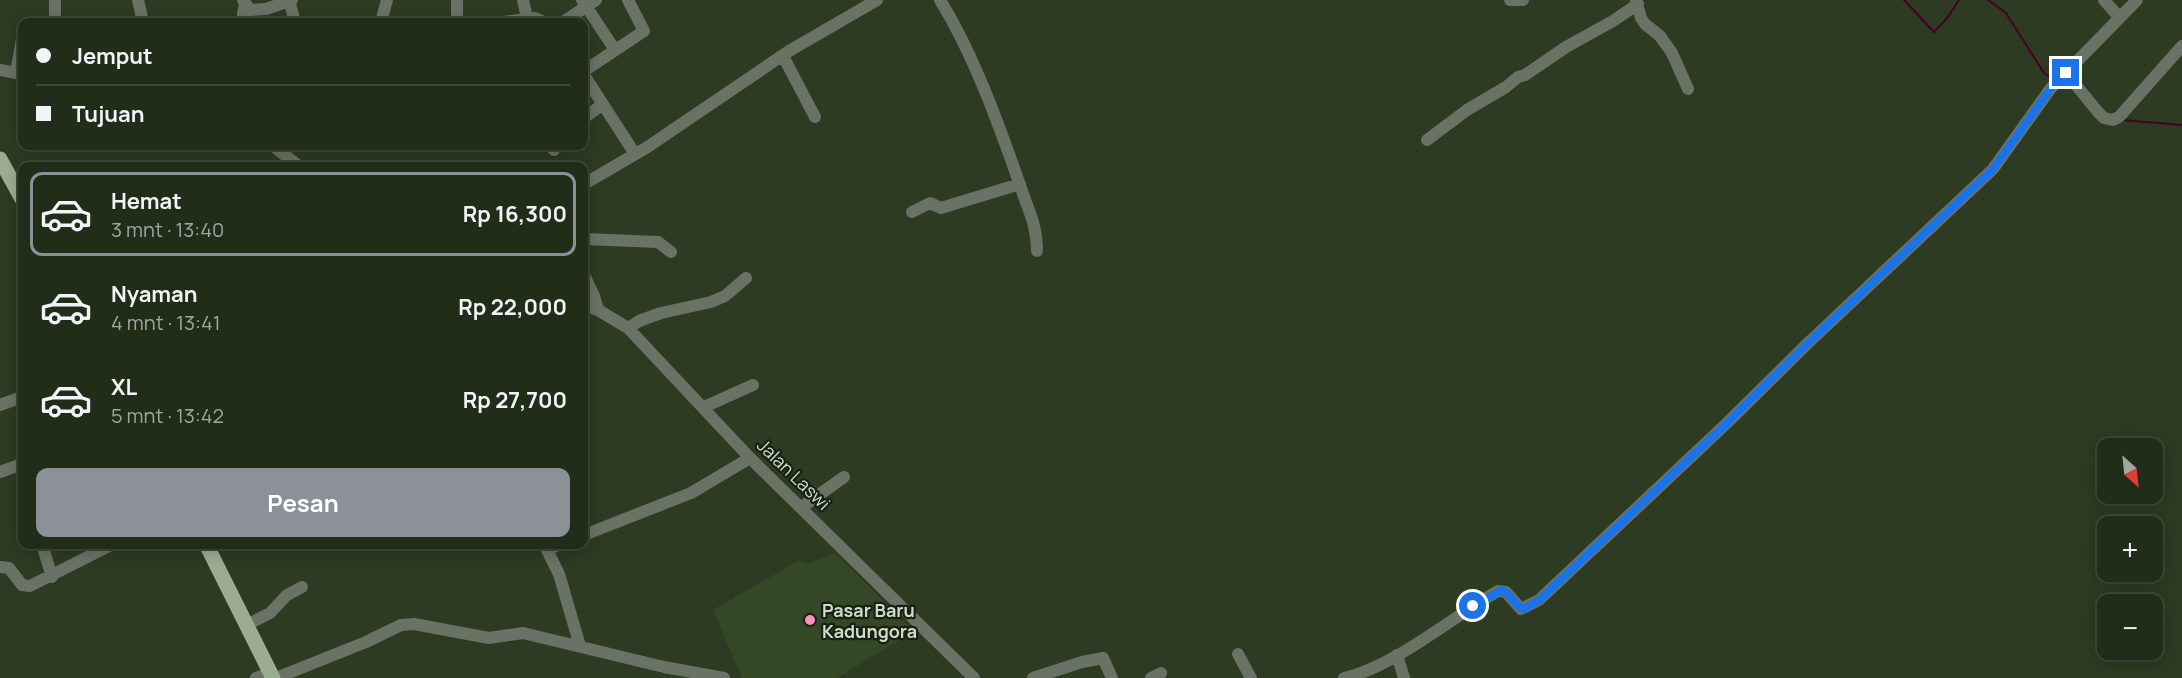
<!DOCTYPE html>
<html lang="id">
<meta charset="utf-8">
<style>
:root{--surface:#212c19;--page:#293422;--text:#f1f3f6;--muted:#a2a7a2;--line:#3e4838;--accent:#8c9099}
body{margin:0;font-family:Manrope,sans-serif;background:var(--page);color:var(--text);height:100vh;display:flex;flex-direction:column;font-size:22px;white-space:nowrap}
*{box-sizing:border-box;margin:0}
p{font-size:20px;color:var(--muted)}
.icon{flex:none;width:33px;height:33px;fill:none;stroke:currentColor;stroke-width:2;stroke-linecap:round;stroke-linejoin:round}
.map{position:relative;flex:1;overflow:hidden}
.panel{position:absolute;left:18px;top:162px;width:570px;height:387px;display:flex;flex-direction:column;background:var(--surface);border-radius:12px;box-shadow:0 3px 15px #0003,0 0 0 2px var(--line)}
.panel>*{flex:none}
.top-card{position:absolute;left:18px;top:18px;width:570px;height:132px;border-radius:12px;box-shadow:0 3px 15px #0003,0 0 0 2px var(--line);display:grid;align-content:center;height:132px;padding:0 18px;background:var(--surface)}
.needle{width:39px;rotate:153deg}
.tools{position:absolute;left:2097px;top:438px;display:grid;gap:12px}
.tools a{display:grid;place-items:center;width:66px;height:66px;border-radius:12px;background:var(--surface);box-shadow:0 3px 15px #0003,0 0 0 2px var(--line);font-size:30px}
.end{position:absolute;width:27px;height:27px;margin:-14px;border:8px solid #1a73e8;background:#fff;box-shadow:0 0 0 3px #fff}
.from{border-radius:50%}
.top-card b{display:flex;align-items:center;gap:21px;height:57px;font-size:22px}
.top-card b+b{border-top:2px solid var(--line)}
.top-card i{width:15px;height:15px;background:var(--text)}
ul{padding:10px 0 0;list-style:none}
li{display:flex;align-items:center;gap:18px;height:84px;margin:0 12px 9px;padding:0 6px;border:3px solid transparent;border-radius:12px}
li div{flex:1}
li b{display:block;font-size:22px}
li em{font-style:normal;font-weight:700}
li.active{border-color:var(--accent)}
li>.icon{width:54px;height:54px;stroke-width:1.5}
.primary-button{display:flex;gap:12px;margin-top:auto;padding:12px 18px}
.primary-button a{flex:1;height:69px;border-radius:12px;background:var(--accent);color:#fff;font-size:24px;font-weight:700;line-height:69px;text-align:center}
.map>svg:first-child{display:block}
.built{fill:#344726}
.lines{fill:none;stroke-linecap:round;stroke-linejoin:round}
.stream{stroke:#450027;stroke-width:2}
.minor{stroke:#6a7165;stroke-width:12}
.major{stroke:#9cac91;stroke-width:15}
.route{stroke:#1a73e8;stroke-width:8}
.poi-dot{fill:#fd8ebf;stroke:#192014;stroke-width:2}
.labels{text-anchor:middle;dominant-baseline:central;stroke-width:4.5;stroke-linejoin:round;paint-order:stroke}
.street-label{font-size:18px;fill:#d2dccc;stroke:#192014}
.poi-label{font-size:18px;font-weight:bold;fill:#d2dccc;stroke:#192014;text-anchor:start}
</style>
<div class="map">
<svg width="2182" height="678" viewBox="0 0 2182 678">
<rect width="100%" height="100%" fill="#2c3b21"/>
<path class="built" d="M835,553L914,631L837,678H742L713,610L798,561L807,564Z"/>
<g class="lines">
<path class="stream" d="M1904,0L1934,32L1947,18L1959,0
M1988,0L2006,13L2044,73L2054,80
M2122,120L2182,125"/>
<path class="minor" d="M55,0V22
M138,0L143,22
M243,0L250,10L266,9L292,0
M289,0L295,22
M523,0L527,18
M582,0L615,50
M940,0C974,55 999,125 1020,185C1028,210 1037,224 1037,251
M1510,0H1523
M1636,0L1641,18L1645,24L1660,36L1672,53L1688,89
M2104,0L2119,17
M243,22V13L245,5
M381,22L387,0
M457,22V0
M503,22L535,18L544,22
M563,22L596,0
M783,56L815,117
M0,70L21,74
M584,71L644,31L628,0
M16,73L22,39
M2066,73L2098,112L2104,118L2113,120L2120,116L2182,46
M584,75L635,154
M584,118L603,104
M1427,140L1467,110L1506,87L1518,77L1525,75L1566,47L1613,21L1638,4
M273,146L299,166
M552,146L554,150
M584,184L646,148L789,51L877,0
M912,212L930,203L941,208L1020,184
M584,239L658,242L671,252
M584,275L594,296L598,310
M584,306L598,310L628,328L750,458L974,678
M628,328L639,321L661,313L711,302L725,296L746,278
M0,405L22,397
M704,407L753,385
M0,472L22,464
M802,507L844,477
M584,535L691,493L750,458
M42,544L52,577
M560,544L547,550L559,574L580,646
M0,567L9,568L22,585L30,586L113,544
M247,625L270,613L287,595L302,587
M1238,654L1251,678
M1397,655L1404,678
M256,678L270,673
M276,678L366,642L401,625L414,624L489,638L523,633L664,667L724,678
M1033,678L1082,662L1103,658L1112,678
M1151,678L1161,673
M1344,678C1394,667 1452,617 1498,591L1506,592L1521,609L1539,600L1727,423L1807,344L1993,169L2051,88L2137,0"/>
<path class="major" d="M0,159L22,199
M206,544L273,678"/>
</g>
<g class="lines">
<path class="route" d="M1473,606L1502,590C1512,594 1514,606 1524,609L1539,600L1554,586L1727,423L1807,344L1993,169L2051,88L2066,73"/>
</g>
<circle class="poi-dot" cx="810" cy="620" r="6"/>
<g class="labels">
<g class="street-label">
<text transform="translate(794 474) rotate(44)">Jalan Laswi</text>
</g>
<g class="poi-label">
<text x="822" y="610">Pasar Baru<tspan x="822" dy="21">Kadungora</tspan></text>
</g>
</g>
</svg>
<div class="tools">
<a><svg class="needle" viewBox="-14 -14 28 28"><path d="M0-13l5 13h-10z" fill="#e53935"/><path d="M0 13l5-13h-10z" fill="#a2a7a2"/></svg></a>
<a>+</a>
<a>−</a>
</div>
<i class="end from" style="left:1473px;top:606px"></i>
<i class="end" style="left:2066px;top:73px"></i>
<div class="top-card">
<b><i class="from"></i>Jemput</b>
<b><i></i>Tujuan</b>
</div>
<section class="panel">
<ul>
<li class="active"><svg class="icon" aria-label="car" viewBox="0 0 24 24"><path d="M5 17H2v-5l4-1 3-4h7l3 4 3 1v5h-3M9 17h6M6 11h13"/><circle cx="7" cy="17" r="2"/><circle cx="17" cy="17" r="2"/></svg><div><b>Hemat</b><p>3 mnt · 13:40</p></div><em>Rp 16,300</em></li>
<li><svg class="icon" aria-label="car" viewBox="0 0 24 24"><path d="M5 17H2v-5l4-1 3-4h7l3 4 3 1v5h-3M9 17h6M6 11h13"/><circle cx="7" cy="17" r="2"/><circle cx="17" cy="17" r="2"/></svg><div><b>Nyaman</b><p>4 mnt · 13:41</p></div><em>Rp 22,000</em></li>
<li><svg class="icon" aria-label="car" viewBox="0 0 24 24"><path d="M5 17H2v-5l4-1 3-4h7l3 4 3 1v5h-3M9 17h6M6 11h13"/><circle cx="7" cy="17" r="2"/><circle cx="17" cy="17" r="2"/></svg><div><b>XL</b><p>5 mnt · 13:42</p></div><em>Rp 27,700</em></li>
</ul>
<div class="primary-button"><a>Pesan</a></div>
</section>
</div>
